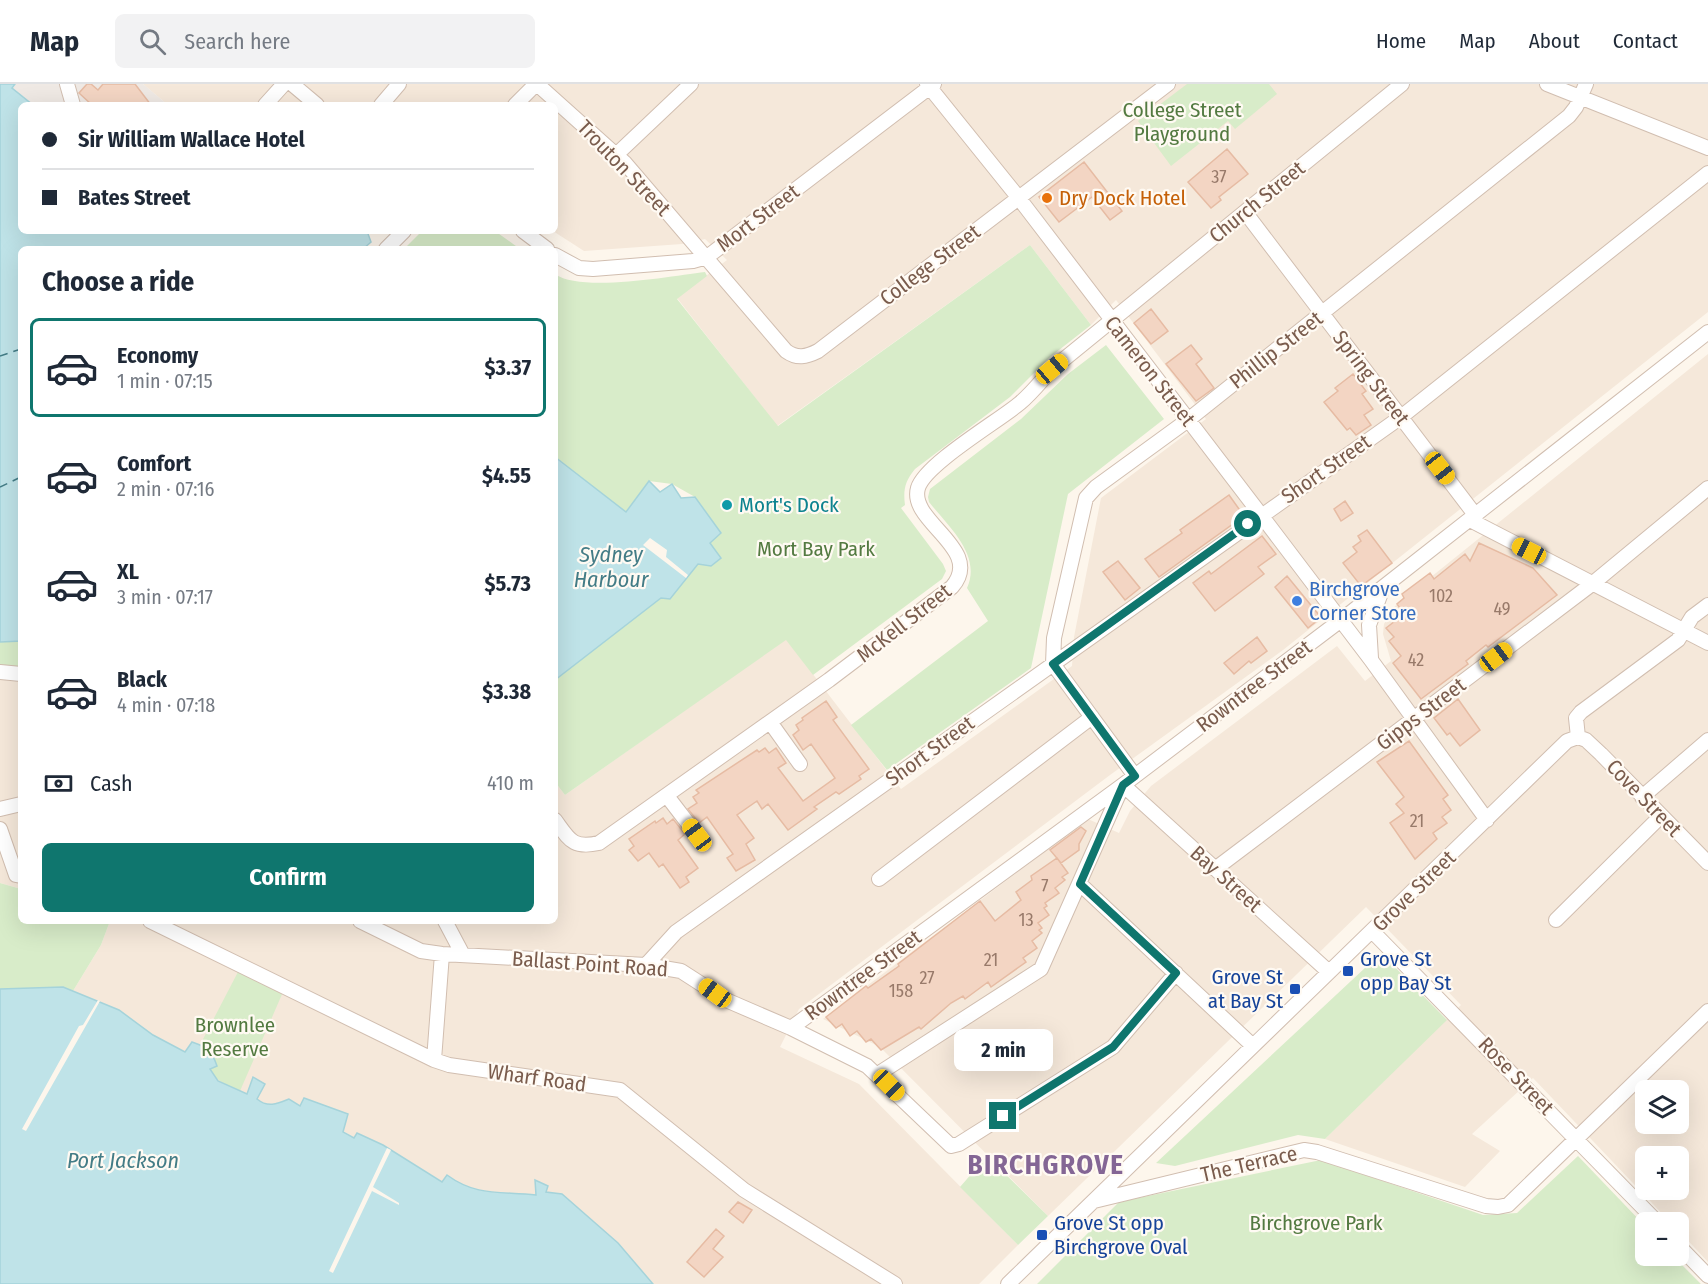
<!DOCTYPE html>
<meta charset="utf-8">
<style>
:root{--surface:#fff;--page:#f2f2f3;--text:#1f2937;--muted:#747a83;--line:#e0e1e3;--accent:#0f766e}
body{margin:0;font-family:"Fira Sans Condensed",sans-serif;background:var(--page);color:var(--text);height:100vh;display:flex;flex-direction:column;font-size:22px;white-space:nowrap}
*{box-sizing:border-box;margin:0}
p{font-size:20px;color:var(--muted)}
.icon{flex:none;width:33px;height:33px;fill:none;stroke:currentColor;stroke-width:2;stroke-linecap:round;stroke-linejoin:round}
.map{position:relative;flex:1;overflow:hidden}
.side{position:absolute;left:18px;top:162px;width:540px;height:678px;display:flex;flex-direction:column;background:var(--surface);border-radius:9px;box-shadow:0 6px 24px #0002}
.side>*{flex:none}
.banner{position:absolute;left:18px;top:18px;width:540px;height:132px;border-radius:9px;box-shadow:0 6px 24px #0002;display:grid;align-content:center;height:132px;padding:0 24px;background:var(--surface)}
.fabs{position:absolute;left:1635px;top:996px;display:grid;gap:12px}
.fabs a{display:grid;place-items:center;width:54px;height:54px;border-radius:9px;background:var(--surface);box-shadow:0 6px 24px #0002;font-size:30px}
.end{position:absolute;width:27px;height:27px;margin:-14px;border:8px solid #0f766e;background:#fff;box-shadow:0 0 0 3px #fff}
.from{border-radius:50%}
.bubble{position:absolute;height:42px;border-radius:9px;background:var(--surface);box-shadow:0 6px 24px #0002;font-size:20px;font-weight:700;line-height:42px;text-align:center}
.car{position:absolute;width:18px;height:36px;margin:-18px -9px;border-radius:8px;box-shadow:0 0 4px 2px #0007;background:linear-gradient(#f5c518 24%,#345 0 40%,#f5c518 0 76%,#345 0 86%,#f5c518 0)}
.banner b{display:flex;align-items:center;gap:21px;height:57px;font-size:22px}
.banner b+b{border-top:2px solid var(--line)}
.banner i{width:15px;height:15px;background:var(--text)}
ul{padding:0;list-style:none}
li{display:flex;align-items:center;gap:18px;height:99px;margin:0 12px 9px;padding:0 12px;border:3px solid transparent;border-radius:9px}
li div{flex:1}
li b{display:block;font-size:22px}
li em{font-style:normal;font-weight:700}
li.on{border-color:var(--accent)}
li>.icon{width:54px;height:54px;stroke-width:1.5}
h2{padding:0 24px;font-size:27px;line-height:72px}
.pay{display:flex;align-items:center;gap:15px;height:66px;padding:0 24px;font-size:22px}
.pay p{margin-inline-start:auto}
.action{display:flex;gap:12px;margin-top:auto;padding:12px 24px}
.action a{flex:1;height:69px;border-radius:9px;background:var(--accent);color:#fff;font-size:24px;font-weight:700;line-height:69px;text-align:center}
header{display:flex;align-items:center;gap:36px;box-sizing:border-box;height:84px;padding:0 30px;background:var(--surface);border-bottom:2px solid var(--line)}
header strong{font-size:28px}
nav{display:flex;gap:33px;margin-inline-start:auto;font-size:21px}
.search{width:420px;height:54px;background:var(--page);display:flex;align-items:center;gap:15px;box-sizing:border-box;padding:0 21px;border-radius:9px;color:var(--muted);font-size:22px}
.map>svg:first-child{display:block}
.residential{fill:#f5e8da;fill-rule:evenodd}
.industrial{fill:#efe9e4}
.green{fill:#d8ecc9}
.water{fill:#bfe3e8;stroke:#a5d3da;stroke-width:1.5}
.pier{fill:#fdf6ec}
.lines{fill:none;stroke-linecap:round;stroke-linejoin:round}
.ferry{stroke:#437c86;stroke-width:1.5;stroke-dasharray:8 6;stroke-linecap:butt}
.building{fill:#f3d5c3;stroke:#e6bba3;stroke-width:1.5}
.minor-casing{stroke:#d1beb0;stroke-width:16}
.minor{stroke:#fff;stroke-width:14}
.route{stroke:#0f766e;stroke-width:8}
.food-dot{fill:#e8710a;stroke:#fffaf3;stroke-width:2}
.culture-dot{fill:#0f9aa8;stroke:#fffaf3;stroke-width:2}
.shop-dot{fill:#3f7fe0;stroke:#fffaf3;stroke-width:2}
.transit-dot{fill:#1a4fb4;stroke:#fffaf3;stroke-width:2}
.labels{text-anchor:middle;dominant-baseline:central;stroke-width:4.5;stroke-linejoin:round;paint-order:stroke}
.number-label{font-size:18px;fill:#987a6a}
.park-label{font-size:21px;fill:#537a41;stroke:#fffaf3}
.street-label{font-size:21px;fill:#7a5c4d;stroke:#fffaf3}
.food-label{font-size:21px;fill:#c56008;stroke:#fffaf3;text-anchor:start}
.culture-label{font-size:21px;fill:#0d838f;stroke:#fffaf3;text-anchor:start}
.shop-label{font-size:21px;fill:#366cbe;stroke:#fffaf3;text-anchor:start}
.transit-label{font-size:21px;fill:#164399;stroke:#fffaf3;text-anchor:start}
.water-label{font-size:22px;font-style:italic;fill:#437c86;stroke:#fffaf3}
.district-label{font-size:27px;font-weight:bold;letter-spacing:1.5px;fill:#846695;stroke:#fffaf3}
</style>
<header>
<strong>Map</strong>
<div class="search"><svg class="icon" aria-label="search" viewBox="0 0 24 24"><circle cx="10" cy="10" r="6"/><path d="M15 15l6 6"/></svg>Search here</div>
<nav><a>Home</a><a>Map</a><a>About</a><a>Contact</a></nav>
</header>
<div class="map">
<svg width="1708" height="1200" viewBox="0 0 1708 1200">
<rect width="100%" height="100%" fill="#fdf6ec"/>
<path class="residential" d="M143,0H1708V228L1283,566L1110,691L799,925L780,963L859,1000L1018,1161L979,1200H653L546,1108L548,1102L535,1097L536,1111L491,1109L469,1105L447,1091L443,1098L383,1061L357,1049L355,1054L343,1047L347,1030L304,1014L300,1022L289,1015L273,1021L261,1018L257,1015L265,1000L247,1010L218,997L204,963L192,958L185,969L73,907L101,861L110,837H555V698L565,711L786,555L901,705L1072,582L1074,553L1101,414L1206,335L1116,216L1091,241L1030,161L777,342L677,214L727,176L705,155L682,160L584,167L553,147H555V21H168Z
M1708,270V1178L1679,1147L1678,1138H1670L1533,994L1472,1050L1500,1067L1465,1103L1325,1055L1461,921L1366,823L1048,1132L880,963L823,935L1088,735L1119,749L1130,727L1151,702L1337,562L1365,597L1391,577L1383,550L1384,540L1395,522ZM1646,1006H1678V1040H1646ZM1646,1072H1678V1106H1646Z
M21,582V805L0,799V585Z"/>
<path class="industrial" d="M15,0H143L168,21H33L23,12L0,18Z"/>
<path class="green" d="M1187,0H1269L1277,10L1235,45L1228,37L1171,82L1138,37Z
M422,147H495L520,165H404Z
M1030,161L1091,241L1050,273L1010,313L915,385C905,397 903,406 905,421L901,424L943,480L946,487L942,495L813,591L786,556L565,711L555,698V596L661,514H670L698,480L721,474L709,459L695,413L672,400L649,397L626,428L555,373V190C581,209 671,192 705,188L707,192L677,215L778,342Z
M1106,261L1164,335L1068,410L1031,584L887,686L851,641L988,537L967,504C982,471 948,442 929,418L928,413L930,405L1021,335L1068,290Z
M21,557V582L0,585V558Z
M0,799L21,805V837H110L101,861L73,907L0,906Z
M1381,869L1447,936L1325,1055L1298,1051L1175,1082L1156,1079Z
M239,886L283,908L240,1007C211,994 211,993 204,963L200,961Z
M987,1072L1048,1132L1018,1161L960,1103Z
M1578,1072L1645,1142L1646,1172H1673L1701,1200H1037L1119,1118L1321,1076L1483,1131L1517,1129Z"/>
<path class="water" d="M0,0H15L12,4L33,21H21V147H367L371,158L363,165H21V557L0,558Z
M555,373L626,428L649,397L660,408L672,400L681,414L695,413L721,449L710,459L721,474L711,482L698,480L670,515L661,514L555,596Z
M63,903L119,926L153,951L185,968L192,958C209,964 211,965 217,982L210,985L218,997L247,1010L253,993L265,1000L257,1015C268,1024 277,1020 289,1015L300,1022L304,1014L348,1030L343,1048L354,1054L357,1049L383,1061L442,1098L447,1091C477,1113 501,1107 536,1111L535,1096L548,1102L546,1108L562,1110L618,1159L653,1200H0V905Z"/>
<path class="pier" d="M650,454L667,466L666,473L688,491L686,494L643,461Z
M98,916L100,917L26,1047L22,1045L79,942L83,941Z
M387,1064L391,1066L373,1103L399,1119V1121L372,1107L333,1189L329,1187Z"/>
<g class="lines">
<path class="ferry" d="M0,272L21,265
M0,403L21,393"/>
</g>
<path class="building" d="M87,0H91L98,6L103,0H135L151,21H92L79,9Z
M1227,65L1248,90L1219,113L1221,116L1211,124L1188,98Z
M1084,78L1122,127L1110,136L1092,113L1059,138L1039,113Z
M1151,225L1168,247L1151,260L1134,239Z
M1191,261L1202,275L1196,280L1214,304L1196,317L1166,280Z
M1353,290L1366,307L1362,310L1373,325L1364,331L1371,341L1356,351L1350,344L1347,346L1324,318L1338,307L1335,304Z
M1229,411L1244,432L1159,493L1145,475L1182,449L1180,446Z
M1345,417L1353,429L1341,437L1334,425Z
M1367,446L1392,479L1361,502L1343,479L1357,468L1353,463L1361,457L1358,452Z
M1262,452L1276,470L1258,483L1264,490L1215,527L1193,499L1209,487L1211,490Z
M1479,459L1533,484L1557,511L1488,563L1486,561L1466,577L1468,580L1421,615L1393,579L1401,572L1389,557L1394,553L1386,544L1404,530L1397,520L1404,514L1402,510L1430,489L1434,495L1465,470L1470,477Z
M1118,477L1140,504L1125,516L1103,488Z
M1287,492L1319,531L1318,536L1308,544L1275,503Z
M1257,553L1267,567L1251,579L1249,577L1234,590L1224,579Z
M1458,615L1480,646L1460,662L1450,649L1447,651L1434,634Z
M826,617L837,633L833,636L869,685L859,692L861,695L839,710L836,708L814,723L817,725L788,746L768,720L762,725L757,717L737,731L754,754L746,760L755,776L736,787L727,774L733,770L707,733L699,739L688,725L697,719L693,713L699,709L696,706L757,666L759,668L765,664L769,669L776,664L786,679L778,684L803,717L835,694L811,660L803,666L793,651L799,646L796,641L803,636L802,634Z
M1409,657L1448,711L1443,715L1451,726L1442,733L1447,739L1433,749L1437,755L1415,775L1390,739L1404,729L1396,720L1404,713L1377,678Z
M663,734L667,740L673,735L685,750L678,756L698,784L686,793L689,798L680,804L663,780L659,783L649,769L638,777L629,766L634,762L629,755L655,737L656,739Z
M1081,743L1086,747L1079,760V766L1061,779L1050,766Z
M1057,774L1068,789L1062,793L1065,796L1055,804L1059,809L1045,819L1047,822L1044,824L1049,831L1038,839L1042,844L1039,846L1042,849L1032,857L1037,864L1023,874L1026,878L991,903L988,898L965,915L963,912L951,919L921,945L919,943L881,966L871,955L866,958L857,947L850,952L842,940L836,944L826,933L866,902L868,904L899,882L898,880L980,817L995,837L1021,816L1016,808L1032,796L1031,792Z
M738,1118L752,1126L743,1139L729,1128Z
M716,1145L724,1152L713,1165L723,1173L704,1193L687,1178Z"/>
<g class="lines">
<g class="minor-casing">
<path id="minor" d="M67,0L73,21
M292,0L317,21
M537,0L625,79L786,267C797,275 806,273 818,267L1168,0
M927,0L1018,113L1261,431L1371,576L1487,736
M1547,0L1708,64
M265,21L284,0
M381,21L399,0
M515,21L536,0
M616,71L691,0
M1245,128L1476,432
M523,147L547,165
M386,165L404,147
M555,171L579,184L593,185L693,177L707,173L934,0
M1470,436L1708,559
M1371,574L1369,541L1381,509
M0,588L21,590
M770,638L800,680
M1578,653L1576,634L1581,628L1678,556L1692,533L1708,521
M1578,653L1586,656L1601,670L1708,779
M1135,692L1053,580L1054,554L1086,414L1096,403L1188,336L1569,32L1576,23L1586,0
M1123,701L1329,888
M667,712L697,751
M1642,713L1708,656
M0,725L21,720
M555,736C569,755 572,765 599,759L829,596L952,503C985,465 908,438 918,404C925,380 1000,336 1020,319C1032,309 1042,296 1052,285L1402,0
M0,745L16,791L21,792
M1215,785L1592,500L1708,404
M879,795L1092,633
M1080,800L1253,962
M1556,836L1661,732
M150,837L434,976L449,981L620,1006L744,1106L895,1200
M360,837L421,867L442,870L646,881L681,887L726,916L791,944L867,982L951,1062L959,1060L1113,963L1176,889
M445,837L463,871
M1373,848L1657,1138
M646,881L676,848L1401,333L1708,89
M791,944L1123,701L1349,530L1708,248
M434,976L442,870
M878,990L1041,885L1122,703
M1094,1117L1304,1066L1317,1068L1486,1122L1498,1123L1508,1121L1708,927
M1678,1161L1708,1192
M1008,1200L1567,657L1578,653"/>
</g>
<use href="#minor" class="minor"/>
</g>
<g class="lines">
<path class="route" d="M1003,1032L1113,963L1176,889L1080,800L1123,701L1135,692L1053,580L1248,440"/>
</g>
<circle class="food-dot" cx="1047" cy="114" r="6"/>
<circle class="culture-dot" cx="727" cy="421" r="6"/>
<circle class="shop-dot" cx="1297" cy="517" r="6"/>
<g class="transit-dot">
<rect x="1342" y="881" width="12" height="12" rx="3"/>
<rect x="1289" y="899" width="12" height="12" rx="3"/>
<rect x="1036" y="1145" width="12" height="12" rx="3"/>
</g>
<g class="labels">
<g class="number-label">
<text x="1219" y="93">37</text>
<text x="1441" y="512">102</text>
<text x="1502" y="525">49</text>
<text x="1416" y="576">42</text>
<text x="1417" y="737">21</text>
<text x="1045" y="802">7</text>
<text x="1026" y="836">13</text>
<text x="991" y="876">21</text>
<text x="927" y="894">27</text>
<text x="901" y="907">158</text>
</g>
<g class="park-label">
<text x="1182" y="26">College Street<tspan x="1182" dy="24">Playground</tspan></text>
<text x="816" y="465">Mort Bay Park</text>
<text x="235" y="941">Brownlee<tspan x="235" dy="24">Reserve</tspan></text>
<text x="1316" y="1139">Birchgrove Park</text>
</g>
<g class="street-label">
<text transform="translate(624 84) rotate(46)">Trouton Street</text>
<text transform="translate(1257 118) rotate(-39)">Church Street</text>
<text transform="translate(758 134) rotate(-37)">Mort Street</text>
<text transform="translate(930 181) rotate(-37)">College Street</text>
<text transform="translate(1276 266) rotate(-38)">Phillip Street</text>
<text transform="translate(1150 287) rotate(52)">Cameron Street</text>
<text transform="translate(1371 294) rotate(53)">Spring Street</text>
<text transform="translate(1326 385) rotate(-35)">Short Street</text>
<text transform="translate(904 539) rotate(-38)">McKell Street</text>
<text transform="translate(1254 602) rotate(-37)">Rowntree Street</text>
<text transform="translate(1421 630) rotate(-37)">Gipps Street</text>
<text transform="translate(930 667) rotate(-36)">Short Street</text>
<text transform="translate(1644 714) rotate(46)">Cove Street</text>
<text transform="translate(1226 795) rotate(42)">Bay Street</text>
<text transform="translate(1414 807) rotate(-44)">Grove Street</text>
<text transform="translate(590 880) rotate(4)">Ballast Point Road</text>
<text transform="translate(863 891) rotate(-36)">Rowntree Street</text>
<text transform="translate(1516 992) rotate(46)">Rose Street</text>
<text transform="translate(537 994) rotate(8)">Wharf Road</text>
<text transform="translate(1249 1080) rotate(-13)">The Terrace</text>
</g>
<g class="food-label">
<text x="1059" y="114">Dry Dock Hotel</text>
</g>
<g class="culture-label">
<text x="739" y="421">Mort's Dock</text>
</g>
<g class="shop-label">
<text x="1309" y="505">Birchgrove<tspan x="1309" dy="24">Corner Store</tspan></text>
</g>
<g class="transit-label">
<text x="1360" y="875">Grove St<tspan x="1360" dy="24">opp Bay St</tspan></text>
<text x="1283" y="893" text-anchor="end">Grove St<tspan x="1283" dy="24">at Bay St</tspan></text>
<text x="1054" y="1139">Grove St opp<tspan x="1054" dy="24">Birchgrove Oval</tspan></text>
</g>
<g class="water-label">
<text x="611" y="470">Sydney<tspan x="611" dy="25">Harbour</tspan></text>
<text x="123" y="1076">Port Jackson</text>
</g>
<g class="district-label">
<text x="1046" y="1081">BIRCHGROVE</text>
</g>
</g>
</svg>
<div class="fabs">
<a><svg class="icon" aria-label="layers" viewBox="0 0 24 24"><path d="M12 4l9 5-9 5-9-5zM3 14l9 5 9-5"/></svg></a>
<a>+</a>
<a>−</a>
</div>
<i class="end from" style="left:1248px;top:440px"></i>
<i class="end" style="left:1003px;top:1032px"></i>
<div class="bubble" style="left:954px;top:945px;width:99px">2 min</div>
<i class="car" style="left:1052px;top:285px;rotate:50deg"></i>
<i class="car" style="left:1440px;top:384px;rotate:142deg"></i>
<i class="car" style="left:1529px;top:467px;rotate:297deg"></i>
<i class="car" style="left:1496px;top:573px;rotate:53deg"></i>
<i class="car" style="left:697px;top:751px;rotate:323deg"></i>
<i class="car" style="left:715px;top:909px;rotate:306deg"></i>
<i class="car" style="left:889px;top:1001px;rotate:135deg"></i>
<div class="banner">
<b><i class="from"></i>Sir William Wallace Hotel</b>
<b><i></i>Bates Street</b>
</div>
<section class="side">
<h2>Choose a ride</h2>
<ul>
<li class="on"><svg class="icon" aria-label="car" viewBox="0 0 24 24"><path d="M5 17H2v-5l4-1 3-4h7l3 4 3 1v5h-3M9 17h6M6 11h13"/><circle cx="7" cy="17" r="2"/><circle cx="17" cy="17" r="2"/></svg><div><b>Economy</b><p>1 min · 07:15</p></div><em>$3.37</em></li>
<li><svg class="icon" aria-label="car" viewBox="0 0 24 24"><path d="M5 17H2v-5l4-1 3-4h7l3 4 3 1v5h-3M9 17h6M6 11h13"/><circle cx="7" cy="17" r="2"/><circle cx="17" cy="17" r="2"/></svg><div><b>Comfort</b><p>2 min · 07:16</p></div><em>$4.55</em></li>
<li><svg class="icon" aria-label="car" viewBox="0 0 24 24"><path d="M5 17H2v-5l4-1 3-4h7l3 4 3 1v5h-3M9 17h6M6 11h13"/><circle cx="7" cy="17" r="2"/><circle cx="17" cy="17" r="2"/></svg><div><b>XL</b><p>3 min · 07:17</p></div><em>$5.73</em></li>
<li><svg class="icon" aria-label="car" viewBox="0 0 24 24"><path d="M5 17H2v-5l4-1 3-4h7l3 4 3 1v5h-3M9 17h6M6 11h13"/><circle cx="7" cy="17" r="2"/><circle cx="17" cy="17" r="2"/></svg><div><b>Black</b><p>4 min · 07:18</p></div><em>$3.38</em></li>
</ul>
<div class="pay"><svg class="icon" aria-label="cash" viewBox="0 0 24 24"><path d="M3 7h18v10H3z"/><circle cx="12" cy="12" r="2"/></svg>Cash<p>410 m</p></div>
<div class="action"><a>Confirm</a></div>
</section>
</div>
